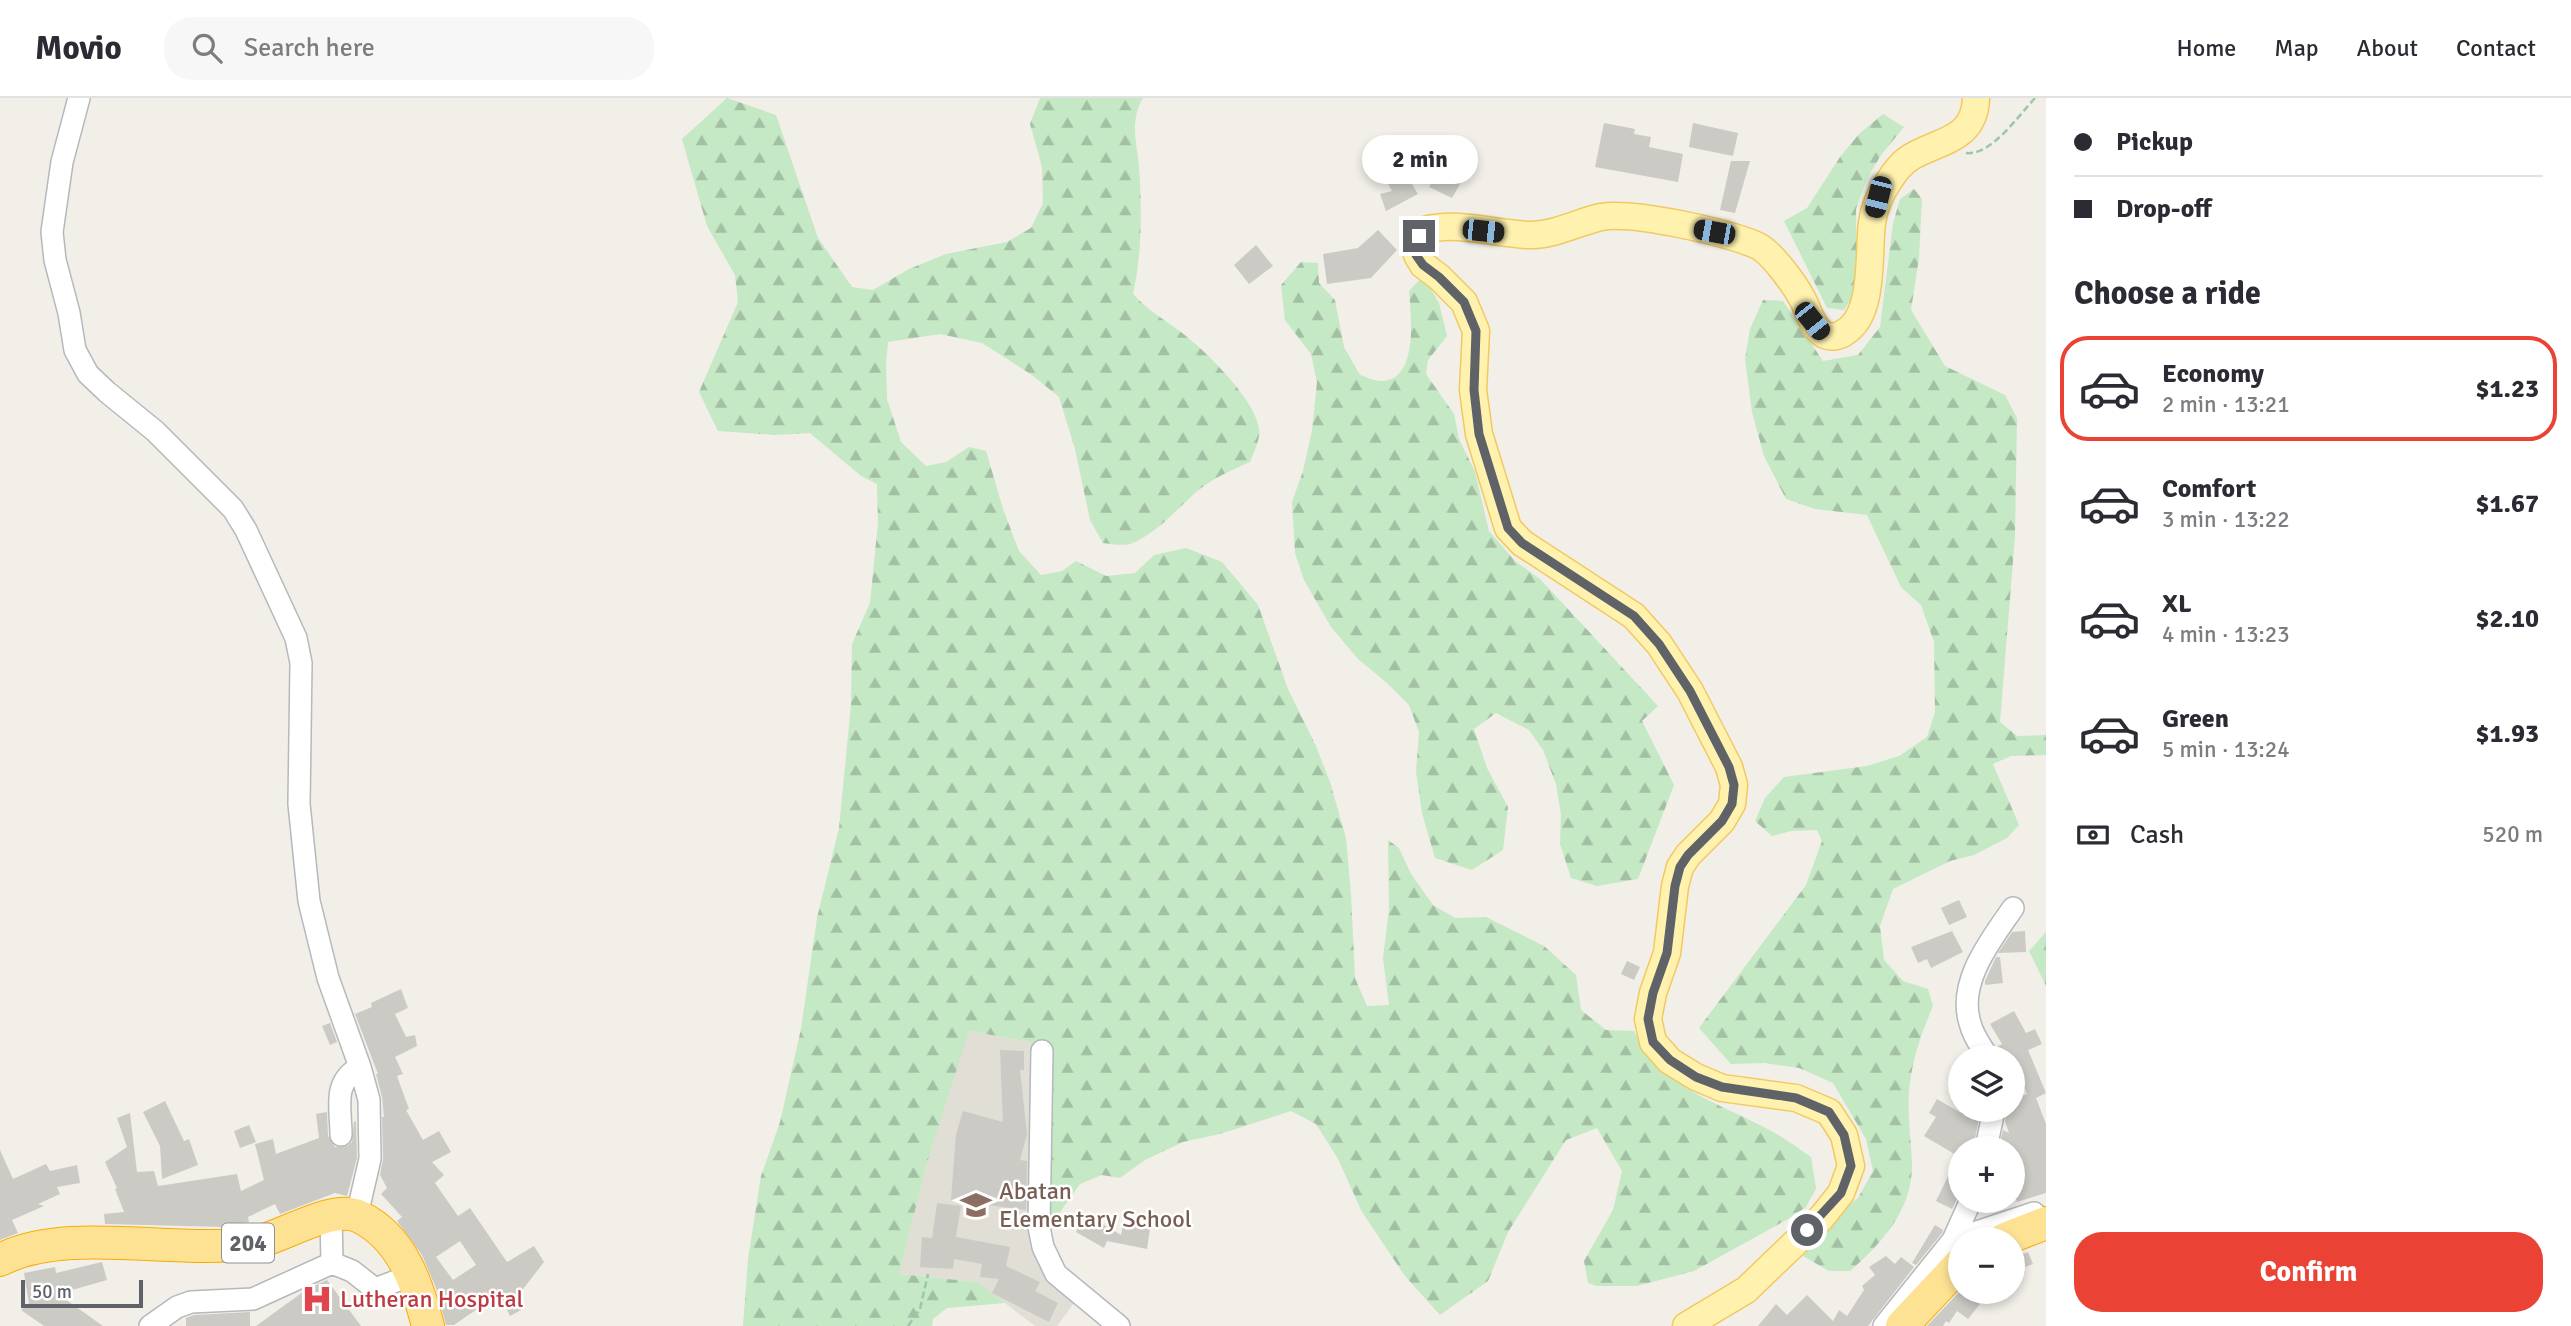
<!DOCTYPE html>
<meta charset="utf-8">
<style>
:root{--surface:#fff;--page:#f7f7f7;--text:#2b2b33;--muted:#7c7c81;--line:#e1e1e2;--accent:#ea4335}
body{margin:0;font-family:Signika,sans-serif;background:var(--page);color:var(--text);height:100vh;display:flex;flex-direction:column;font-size:26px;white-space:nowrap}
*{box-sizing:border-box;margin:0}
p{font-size:23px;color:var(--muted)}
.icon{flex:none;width:38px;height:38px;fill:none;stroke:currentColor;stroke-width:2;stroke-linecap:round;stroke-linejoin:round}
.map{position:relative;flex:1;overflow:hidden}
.side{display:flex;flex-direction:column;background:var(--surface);width:525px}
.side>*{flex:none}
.guide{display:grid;align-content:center;height:154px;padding:0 28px;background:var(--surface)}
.tools{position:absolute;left:1948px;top:947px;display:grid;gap:14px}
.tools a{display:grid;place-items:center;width:77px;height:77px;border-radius:50%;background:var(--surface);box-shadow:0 4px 10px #0003;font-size:35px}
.scale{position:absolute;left:21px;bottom:18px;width:122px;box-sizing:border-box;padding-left:7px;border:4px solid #5f6368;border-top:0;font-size:19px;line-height:24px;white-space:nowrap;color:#5f6368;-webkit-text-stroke:5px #fff;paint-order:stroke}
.end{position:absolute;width:32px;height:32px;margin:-16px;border:9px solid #5f6368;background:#fff;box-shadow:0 0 0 4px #fff}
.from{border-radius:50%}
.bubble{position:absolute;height:49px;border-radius:24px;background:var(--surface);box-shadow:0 4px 10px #0003;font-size:23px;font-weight:700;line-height:49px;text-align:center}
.car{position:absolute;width:21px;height:42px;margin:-21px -10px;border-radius:9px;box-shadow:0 0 5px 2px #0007;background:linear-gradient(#222 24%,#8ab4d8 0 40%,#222 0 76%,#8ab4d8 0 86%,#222 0)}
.guide b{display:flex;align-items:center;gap:24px;height:66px;font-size:26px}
.guide b+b{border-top:2px solid var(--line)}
.guide i{width:18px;height:18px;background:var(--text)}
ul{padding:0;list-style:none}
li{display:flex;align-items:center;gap:21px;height:105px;margin:0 14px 10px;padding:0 14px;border:4px solid transparent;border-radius:28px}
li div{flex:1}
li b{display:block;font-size:26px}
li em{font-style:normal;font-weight:700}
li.current{border-color:var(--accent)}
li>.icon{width:63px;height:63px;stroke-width:1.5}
h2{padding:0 28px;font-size:32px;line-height:84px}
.pay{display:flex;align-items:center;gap:18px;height:77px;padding:0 28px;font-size:26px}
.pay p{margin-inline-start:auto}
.action{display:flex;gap:14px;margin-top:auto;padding:14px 28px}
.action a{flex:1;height:80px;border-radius:28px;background:var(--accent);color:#fff;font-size:28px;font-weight:700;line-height:80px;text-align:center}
header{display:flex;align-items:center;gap:42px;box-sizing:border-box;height:98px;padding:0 35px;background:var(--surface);border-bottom:2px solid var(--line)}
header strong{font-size:33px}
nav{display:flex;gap:38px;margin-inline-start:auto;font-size:24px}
.search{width:490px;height:63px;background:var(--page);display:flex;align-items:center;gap:18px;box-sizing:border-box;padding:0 24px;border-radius:28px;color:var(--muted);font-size:26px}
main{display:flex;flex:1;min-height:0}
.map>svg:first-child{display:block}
.education{fill:#e1ded6}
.forest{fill:url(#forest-firs)}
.building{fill:#cccac5;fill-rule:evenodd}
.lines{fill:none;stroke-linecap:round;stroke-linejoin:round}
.minor-casing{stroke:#b5b8bc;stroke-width:24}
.major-casing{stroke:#f2c960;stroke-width:29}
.highway-casing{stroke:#f9ab00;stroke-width:34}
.path{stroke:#9cc7a9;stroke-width:2.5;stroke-dasharray:7 3.5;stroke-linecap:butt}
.minor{stroke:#fff;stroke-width:21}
.major{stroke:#fff2af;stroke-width:26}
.highway{stroke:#fde293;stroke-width:32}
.route{stroke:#5f6368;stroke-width:9}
.labels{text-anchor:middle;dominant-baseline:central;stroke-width:5;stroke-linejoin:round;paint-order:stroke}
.shield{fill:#fff;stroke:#8f9295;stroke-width:2}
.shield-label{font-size:23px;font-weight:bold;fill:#5f6368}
.education-label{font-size:24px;fill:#785e54;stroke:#fff;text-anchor:start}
.health-label{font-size:24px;fill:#be3a42;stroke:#fff;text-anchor:start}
</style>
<header>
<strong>Movio</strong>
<div class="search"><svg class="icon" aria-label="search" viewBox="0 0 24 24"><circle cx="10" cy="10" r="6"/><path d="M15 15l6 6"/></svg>Search here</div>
<nav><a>Home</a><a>Map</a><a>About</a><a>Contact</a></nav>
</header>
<main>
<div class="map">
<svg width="2046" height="1228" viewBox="0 0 2046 1228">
<defs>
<pattern id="forest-firs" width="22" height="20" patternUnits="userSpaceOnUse" patternTransform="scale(1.75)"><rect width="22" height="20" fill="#c5e8c5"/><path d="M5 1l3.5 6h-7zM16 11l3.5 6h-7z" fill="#a3c0a4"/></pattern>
</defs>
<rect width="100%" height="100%" fill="#f1efe8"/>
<path class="education" d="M968,933L1036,945V1148L1077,1201L1057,1228H1035L977,1184L899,1176L927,1065Z"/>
<path class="forest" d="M727,0L776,17L818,140L852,189L873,192L909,171L946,156L1007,144L1031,130L1043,105L1042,69L1030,26L1040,0H1143C1129,25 1137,44 1139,70C1142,111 1142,156 1133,196C1151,216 1173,226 1192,243C1213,261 1263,310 1259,338C1258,346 1253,356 1250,364C1230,373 1210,381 1194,396C1174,414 1156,436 1130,446C1122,448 1111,446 1103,445L1090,422L1075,351L1059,299L1032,277L982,245L940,236L888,244L886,267L887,301L901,344L926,368L946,364L969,349L986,353L1003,411L1019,453L1041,477L1062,473L1076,463L1106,478L1135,475L1154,457L1186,450L1222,464L1258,507L1288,591L1316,648L1330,684L1346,740L1351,796L1355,880L1367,908L1389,907L1383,860L1389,811L1388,742L1399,750L1411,776L1433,807L1455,820L1486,819L1544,848L1576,877L1581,912L1606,932L1634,933C1663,993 1722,1005 1775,1035C1787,1042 1799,1051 1811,1059L1816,1090L1806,1109L1788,1121L1694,1173L1637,1188H1597L1588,1185L1584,1163L1613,1112L1622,1073L1597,1030L1566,1042L1508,1134L1488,1183L1440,1217L1405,1178L1362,1114L1338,1061L1316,1026L1291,1013L1220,1036L1183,1044L1145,1062L1120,1080L1102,1077L1080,1086L1036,1148V945L969,933L927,1065L899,1176L977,1184L1005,1205L947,1210L933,1221L932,1228H743L748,1161L761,1078L780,1024L801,931L817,820L839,730L851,607L852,546L870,505L878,425L877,386L861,378L810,335L775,337L718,333L699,294L738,204L735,177L707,128L682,41Z
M1883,16L1904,29L1881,57L1867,81L1856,111L1857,193L1844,212L1827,210L1784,123L1807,110L1840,59L1859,36Z
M1914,91L1922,101L1919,160L1911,212L1945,268L2005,297L2017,320L2015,438L2000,624L2017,638L2046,637V657L2011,658L1993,666L2019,727L2007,740L1974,757L1950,763L1893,791L1880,828L1884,862L1903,883L1928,891L1933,908C1923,932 1913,958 1910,985C1906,1011 1911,1039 1912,1065C1913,1111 1882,1145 1850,1173H1829L1803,1158L1828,1124L1858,1100L1873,1073L1866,1041L1833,985L1799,970L1764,965L1731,966L1699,930L1806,787L1822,743L1817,732L1791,733L1772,738L1755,723L1765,700L1784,679L1867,668L1899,658L1927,639L1935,614L1934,544L1921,507L1901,489L1867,417L1815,411L1786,401L1764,358L1752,314L1745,261L1750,231L1763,202L1783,203L1823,263L1858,257L1880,229L1893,125L1900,101Z
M1301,164L1318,165L1319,185L1335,202L1344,249L1360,277C1366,279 1374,283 1381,283C1419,283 1411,217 1409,193L1423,178L1439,205L1447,238L1428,262L1426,276L1454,316L1459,341L1475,374L1489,433L1515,463L1540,481L1658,608L1642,623L1674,687L1638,781L1597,788L1571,780L1560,746L1561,716L1556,686L1543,652L1529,632L1496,615L1474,631L1487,670L1508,709L1503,752L1472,772L1435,760L1422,715L1416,674L1419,634L1409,607L1387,585L1358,561L1331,529L1304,482L1295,455L1292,404L1303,373L1312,333L1317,284L1311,256L1285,222L1281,187Z
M2046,834V888L2029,853Z"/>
<path class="building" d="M1604,25L1635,31L1634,36L1651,39L1649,49L1683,56L1678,84L1595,69Z
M1693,25L1738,35L1733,58L1689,49Z
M1731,63H1750L1735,115L1720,112Z
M1442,65L1464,79L1452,100L1429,89Z
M1404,73L1418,96L1386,113L1380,96L1392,93L1387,84Z
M1378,132L1397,152L1371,180L1327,186L1323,156L1358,150Z
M1256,147L1273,168L1249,186L1234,167Z
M1959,802L1967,819L1949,827L1941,810Z
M1952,833L1963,854L1931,870L1927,861L1918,865L1911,849Z
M2025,833L2026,854L1998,855L2012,834Z
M1996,859H2000L2003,885L1985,887V883Z
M1627,863L1640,869L1634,882L1621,876Z
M401,891L408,910L395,916L406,939L415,937L417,948L395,959L403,976L397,978L409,1011L406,1012L423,1042L439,1033L451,1054L432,1064L444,1077L435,1085L458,1118L470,1110L507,1164L534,1148L544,1164L517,1199L523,1211L510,1218L499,1196L454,1227H446L436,1190L422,1157L397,1123L402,1119L381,1096L387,1090L380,1077L383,1061L382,1019H384L382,999L376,976H378L355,916L372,909L371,905ZM460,1143L476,1167L453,1182L436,1159Z
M2014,913L2026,935L2035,931L2042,946L2028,952L2046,995L2036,1000L2046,1026V1095L2017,1104L2012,1090V1050H1999L2003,1032L2009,1035L2005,1023L2007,1012H2012V1001L2027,996L2023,986L2025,985L2015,959H2001L1997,949L2002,946L1990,926Z
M330,925L337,944L330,947L322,928Z
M1000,952L1024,953V972H1020L1027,1036L1020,1062L1027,1063L1026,1112L951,1102L956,1036L963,1013L1003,1024Z
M1937,1001L1961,1015V1012L1979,1021L1973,1050H1960V1095L1952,1111L1936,1103L1958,1058L1924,1038L1936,1019L1929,1015Z
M165,1003L184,1043L189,1041L198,1067L162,1081L160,1048L143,1014Z
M327,1014L328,1038L335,1049L347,1048L352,1044L354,1024L356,1023L357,1060L347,1098L335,1095L280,1116L275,1106L248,1119L249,1124L225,1129L105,1126L104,1116L124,1114L115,1091L117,1090L105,1064L127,1049L117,1020L130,1015L137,1074L154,1073L158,1088L237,1076L241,1093L264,1082L255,1046L273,1041L276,1056L319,1040L316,1016Z
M249,1027L256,1044L240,1050L234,1033Z
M0,1052L13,1081L46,1066L50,1073L77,1067L80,1085L57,1089L60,1096L38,1106L44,1108L12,1122L18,1135L0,1142Z
M937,1105L961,1108L956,1139L1010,1149L1006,1168L1040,1184L1035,1193L1058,1205L1049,1224L992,1195L999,1181L980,1179L982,1166L954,1161L953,1171L920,1169L922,1139L932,1140Z
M1086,1116L1121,1137L1123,1126L1150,1131L1147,1151L1107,1143L1104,1150L1076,1134Z
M1935,1127L1943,1132L1942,1135L1916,1167L1912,1165Z
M2022,1154L2023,1156L2028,1154L2033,1166L2012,1174V1158Z
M1886,1158L1895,1166L1901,1159L1914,1169L1868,1228H1758L1776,1206L1787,1217L1807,1197L1833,1223L1839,1212L1847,1218L1864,1192L1862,1188L1875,1177L1869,1169Z
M102,1164L107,1182L58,1196L103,1228H44L21,1212L29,1205L24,1175L55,1169L56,1175Z
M327,1182L361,1228H256L307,1191Z
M1960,1193L1965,1194L1980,1206L1968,1221L1957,1213L1949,1225L1946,1223L1943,1228H1927Z
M250,1214V1228H186V1220L194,1217Z"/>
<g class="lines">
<g class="minor-casing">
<path id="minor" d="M79,0L62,64L52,134L55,162L69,215L75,252L88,276L107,294L155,333L233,411L246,432L296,540L301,565L299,706L309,803L328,880L360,969L369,1002L370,1061L357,1117
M1042,953L1039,1129L1043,1149L1056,1176L1119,1228
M1988,959C1981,948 1973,938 1970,925C1957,884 1991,842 2013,810
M341,1037C341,1010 332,984 360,969
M1986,1050L1994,1012
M1953,1142L2034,1115
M332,1165L352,1173L375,1191L412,1177
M150,1228L177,1209L191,1204L253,1201L332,1165L331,1117
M1884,1228L1953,1142L1971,1102"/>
</g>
<g class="major-casing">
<path id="major" d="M1686,1228L1746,1192L1822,1119L1841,1095L1851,1068L1844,1037L1829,1014L1796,1000L1722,990L1696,979L1670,963L1653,944L1648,921L1653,895L1667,855L1675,788L1680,769L1688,757L1722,723L1732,706L1734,687L1729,669L1690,593L1659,546L1634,518L1522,445L1508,430L1479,336L1473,292L1476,233L1464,204L1439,179L1423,167L1417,157L1416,146L1425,132C1456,123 1497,136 1529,137C1553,138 1578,124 1601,119C1633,113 1725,134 1756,147C1771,153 1795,187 1803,202C1809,214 1813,231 1825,237C1832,240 1840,238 1845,234C1875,216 1868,155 1872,125C1874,110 1879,98 1887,86C1894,75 1900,66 1911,59C1940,42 1975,42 1976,0"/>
</g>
<g class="highway-casing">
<path id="highway" d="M2005,1141L2046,1125
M0,1162C68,1127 176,1157 253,1145C282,1140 333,1105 360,1119C402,1140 417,1185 428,1228
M1902,1228L1960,1166"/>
</g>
<path class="path" d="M1966,55C1991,58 2019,17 2035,0
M908,1228L920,1211L928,1176"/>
<use href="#minor" class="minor"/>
<use href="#major" class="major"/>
<use href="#highway" class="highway"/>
</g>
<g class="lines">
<path class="route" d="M1419,138L1416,146V157L1423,167L1439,179L1464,204L1476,233L1474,292L1479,336L1508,430L1522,445L1634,518L1659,546L1690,593L1729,669L1734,687L1732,706L1722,723L1688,757L1680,769L1675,788L1667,855L1653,895L1648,921L1653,944L1670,962L1696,979L1722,989L1796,1000L1829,1014L1844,1037L1851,1068L1841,1095L1807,1132"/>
</g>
<defs>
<g id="school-bare" transform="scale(2.415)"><path d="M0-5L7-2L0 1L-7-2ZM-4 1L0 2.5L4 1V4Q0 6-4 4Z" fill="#8d6e63" stroke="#fff" stroke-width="2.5" paint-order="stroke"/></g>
<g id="hospital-bare" transform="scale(2.415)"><path d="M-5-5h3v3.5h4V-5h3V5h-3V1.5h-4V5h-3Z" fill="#e0444e" stroke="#fff" stroke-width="2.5" paint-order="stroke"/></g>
</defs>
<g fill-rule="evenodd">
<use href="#school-bare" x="976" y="1107"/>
<use href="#hospital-bare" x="317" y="1201"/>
</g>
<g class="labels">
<rect class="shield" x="222" y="1125.5" width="52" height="39" rx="5"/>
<g class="shield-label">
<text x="248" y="1145">204</text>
</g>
<g class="education-label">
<text x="999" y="1093">Abatan<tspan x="999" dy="28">Elementary School</tspan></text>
</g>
<g class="health-label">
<text x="340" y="1201">Lutheran Hospital</text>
</g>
</g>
</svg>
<div class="tools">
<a><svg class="icon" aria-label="layers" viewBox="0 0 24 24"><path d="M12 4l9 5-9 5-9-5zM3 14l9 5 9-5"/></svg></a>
<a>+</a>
<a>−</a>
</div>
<div class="scale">50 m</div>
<i class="end from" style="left:1807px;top:1132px"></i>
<i class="end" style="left:1419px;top:138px"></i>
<div class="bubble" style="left:1362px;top:37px;width:116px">2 min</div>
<i class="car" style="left:1878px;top:99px;rotate:194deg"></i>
<i class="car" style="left:1483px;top:133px;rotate:96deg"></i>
<i class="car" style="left:1714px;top:134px;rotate:280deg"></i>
<i class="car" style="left:1812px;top:223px;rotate:141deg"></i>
</div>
<section class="side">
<div class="guide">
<b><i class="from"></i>Pickup</b>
<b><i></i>Drop-off</b>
</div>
<h2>Choose a ride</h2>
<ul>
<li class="current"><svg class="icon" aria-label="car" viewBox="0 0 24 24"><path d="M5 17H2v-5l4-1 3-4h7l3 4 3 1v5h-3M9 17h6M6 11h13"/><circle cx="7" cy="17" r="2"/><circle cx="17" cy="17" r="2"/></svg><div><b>Economy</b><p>2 min · 13:21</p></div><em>$1.23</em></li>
<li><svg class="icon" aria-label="car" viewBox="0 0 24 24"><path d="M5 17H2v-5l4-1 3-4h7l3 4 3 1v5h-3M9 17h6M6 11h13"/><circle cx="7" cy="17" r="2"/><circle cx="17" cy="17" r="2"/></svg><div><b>Comfort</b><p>3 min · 13:22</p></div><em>$1.67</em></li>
<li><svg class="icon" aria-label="car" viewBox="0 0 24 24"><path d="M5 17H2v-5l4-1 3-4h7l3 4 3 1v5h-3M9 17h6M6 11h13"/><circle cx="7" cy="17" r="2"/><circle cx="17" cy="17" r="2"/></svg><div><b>XL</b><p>4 min · 13:23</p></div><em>$2.10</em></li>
<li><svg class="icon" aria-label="car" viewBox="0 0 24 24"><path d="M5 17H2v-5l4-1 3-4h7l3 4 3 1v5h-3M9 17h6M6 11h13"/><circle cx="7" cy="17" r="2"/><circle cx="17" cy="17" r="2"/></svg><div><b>Green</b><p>5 min · 13:24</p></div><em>$1.93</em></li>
</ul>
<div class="pay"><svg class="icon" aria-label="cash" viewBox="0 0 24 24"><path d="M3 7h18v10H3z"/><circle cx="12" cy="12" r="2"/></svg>Cash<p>520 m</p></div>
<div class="action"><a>Confirm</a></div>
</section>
</main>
